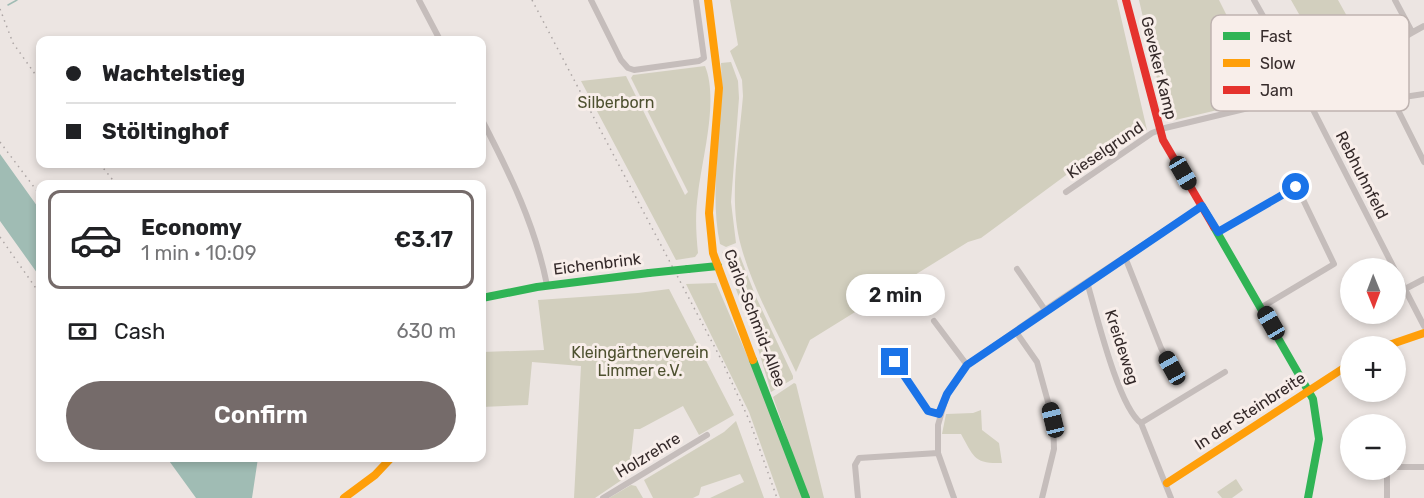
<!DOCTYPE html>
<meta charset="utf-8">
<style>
:root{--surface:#fff;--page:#f6f6f6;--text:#202124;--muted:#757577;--line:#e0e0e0;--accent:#756b6a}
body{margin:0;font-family:Rubik,sans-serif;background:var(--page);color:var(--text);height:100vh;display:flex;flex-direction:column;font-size:22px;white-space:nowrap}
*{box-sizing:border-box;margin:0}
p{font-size:20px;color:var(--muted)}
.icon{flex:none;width:33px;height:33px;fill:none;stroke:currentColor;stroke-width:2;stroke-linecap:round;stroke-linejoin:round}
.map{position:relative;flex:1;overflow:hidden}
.details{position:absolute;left:36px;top:180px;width:450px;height:282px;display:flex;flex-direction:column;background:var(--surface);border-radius:12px;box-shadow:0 3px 9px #0003}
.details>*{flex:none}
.top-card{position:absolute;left:36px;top:36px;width:450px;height:132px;border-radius:12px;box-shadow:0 3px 9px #0003;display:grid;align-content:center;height:132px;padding:0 30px;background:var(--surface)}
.needle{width:39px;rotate:179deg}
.buttons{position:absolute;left:1340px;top:258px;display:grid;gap:12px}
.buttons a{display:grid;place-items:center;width:66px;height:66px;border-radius:50%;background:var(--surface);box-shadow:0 3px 9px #0003;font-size:30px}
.end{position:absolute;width:27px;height:27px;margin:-14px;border:8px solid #1a73e8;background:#fff;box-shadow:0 0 0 3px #fff}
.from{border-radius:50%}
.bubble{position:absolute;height:42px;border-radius:21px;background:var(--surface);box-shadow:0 3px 9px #0003;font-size:20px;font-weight:600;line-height:42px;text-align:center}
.car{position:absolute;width:18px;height:36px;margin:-18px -9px;border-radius:8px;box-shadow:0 0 4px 2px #0007;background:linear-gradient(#222 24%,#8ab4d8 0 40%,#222 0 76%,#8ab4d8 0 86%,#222 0)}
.top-card b{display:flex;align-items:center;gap:21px;height:57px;font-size:22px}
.top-card b+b{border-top:2px solid var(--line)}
.top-card i{width:15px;height:15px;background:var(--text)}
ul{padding:10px 0 0;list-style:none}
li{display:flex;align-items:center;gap:18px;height:99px;margin:0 12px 9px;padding:0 18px;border:3px solid transparent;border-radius:12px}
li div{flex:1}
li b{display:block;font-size:22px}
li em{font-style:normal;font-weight:600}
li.current{border-color:var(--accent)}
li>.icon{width:54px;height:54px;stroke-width:1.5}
.pay{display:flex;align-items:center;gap:15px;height:66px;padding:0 30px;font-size:22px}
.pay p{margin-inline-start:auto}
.primary-button{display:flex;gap:12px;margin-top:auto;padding:12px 30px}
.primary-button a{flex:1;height:69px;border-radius:36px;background:var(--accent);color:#fff;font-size:24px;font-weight:600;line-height:69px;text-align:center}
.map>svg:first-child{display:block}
.green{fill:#d2cfbe}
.water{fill:#a0bcb4}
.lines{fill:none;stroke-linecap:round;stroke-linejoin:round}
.stream{stroke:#a0bcb4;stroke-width:1.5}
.street{stroke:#c5bdbb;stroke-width:6}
.fast{stroke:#30b455;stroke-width:8}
.slow{stroke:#ff9f0a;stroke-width:8}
.jam{stroke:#e5322d;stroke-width:8}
.rail{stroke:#ada6a5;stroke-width:1.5;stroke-dasharray:1.5 4.5;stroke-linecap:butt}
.fast-bridge{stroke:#30b455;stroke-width:8}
.route{stroke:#1a73e8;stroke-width:8}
.labels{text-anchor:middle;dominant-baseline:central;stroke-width:6;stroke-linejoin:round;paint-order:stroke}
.street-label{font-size:16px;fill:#352a2a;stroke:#f8eeea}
.park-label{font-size:16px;fill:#4e5130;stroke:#f8eeea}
.key{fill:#f8eeea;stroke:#beb3b0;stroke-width:1.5}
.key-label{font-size:16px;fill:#352a2a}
</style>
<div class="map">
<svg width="1424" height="498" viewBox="0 0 1424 498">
<rect width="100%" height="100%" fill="#ece5e2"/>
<path class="green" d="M730,0H1117L1147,130L1077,167L981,238L968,242L810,340L796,372C777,331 753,290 741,246C728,199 739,145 743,96L742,80L730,51L738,45Z
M1139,0H1219L1268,98L1167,122Z
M1291,0H1338L1348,18L1312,37Z
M731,62L738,81L739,98L731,202L736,243L726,247L720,244C708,189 724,121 721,63Z
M705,66C719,100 702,158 698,194C695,214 696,233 698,253L695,257L676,260L581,81L626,76L685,195L688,192L631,78L633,75Z
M735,249L738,251L756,297L793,376V379L771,392L757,345L722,252Z
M716,283L766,400L802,498H780L749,412L686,284Z
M669,289L734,415L699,435L683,406L640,429H634L629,475L595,498H574L581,366L532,362L528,405L482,407V352L544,350L538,300L638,293Z
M794,383L796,384L824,498H808L773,397Z
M981,410L982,430L999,443L1002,463C974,464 974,457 961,434H942L946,414L973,413Z
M736,421L764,498H710L744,482L740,474L701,487L699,495L693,498H653L644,480L724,432Z
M1236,479L1243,490L1232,498H1222L1217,492Z
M631,485L636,486L643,498H609Z"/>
<path class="water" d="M0,154L40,210V277L0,221Z
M167,458H258L252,498H196Z"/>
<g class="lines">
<path class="stream" d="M8,5L17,0"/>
<path class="street" d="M419,0L440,40
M591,0L621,60L628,68L634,70L699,61L704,58L696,0
M1254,0L1307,94
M1395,0L1412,32
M1357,91C1365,59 1396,41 1424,26
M1305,94L1394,268
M1393,100L1424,162
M482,120C510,174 535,225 547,285
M1066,192L1152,133L1165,128L1336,87L1384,100L1424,94
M1218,232L1297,187L1334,264L1262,307
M1125,257L1161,348L1172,368
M1017,269L1045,310
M1395,270L1424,326
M1087,282C1096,312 1118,406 1141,423L1171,498
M1405,289L1424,279
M934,321L967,365
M1016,332L1037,362L1053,420L1054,449L1042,498
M887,351L928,411L939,414
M1141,423L1225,372
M1395,467H1424
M1387,470V498
M603,498L707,435
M858,498L855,465L859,458L938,453
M954,498L938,453V425L947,394L967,365L1058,301L1202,206"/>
<path class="fast" d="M1214,227L1313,399L1319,439L1308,498
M688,269L718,266
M482,298L537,287L649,273
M753,360L806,498"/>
<path class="slow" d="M708,0L719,88L709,213L713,253L753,360
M1386,346L1424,333
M1167,483L1350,364
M344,498L375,475L391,458"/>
<path class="jam" d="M1126,0L1163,140L1214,227"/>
<path class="rail" d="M532,0L722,361L750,422L777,498
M0,9L13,43L40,81
M0,142L40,195
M100,164L116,184
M0,237L40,294"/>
<path class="fast-bridge" d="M649,273L688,269"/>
</g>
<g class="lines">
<path class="route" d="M895,362L928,411L939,414L947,394L967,365L1202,206L1218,232L1296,187"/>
</g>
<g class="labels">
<g class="street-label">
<text transform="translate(1159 68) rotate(76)">Geveker Kamp</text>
<text transform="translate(1105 150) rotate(-34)">Kieselgrund</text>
<text transform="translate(1362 175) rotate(63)">Rebhuhnfeld</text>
<text transform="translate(597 264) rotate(-7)">Eichenbrink</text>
<text transform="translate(755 318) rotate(69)">Carlo-Schmid-Allee</text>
<text transform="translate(1122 347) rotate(72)">Kreideweg</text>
<text transform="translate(1250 411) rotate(-33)">In der Steinbreite</text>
<text transform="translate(648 455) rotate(-31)">Holzrehre</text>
</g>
<g class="park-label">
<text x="616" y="102">Silberborn</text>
<text x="640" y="352">Kleingärtnerverein<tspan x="640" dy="18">Limmer e.V.</tspan></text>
</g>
</g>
<rect x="1211" y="15" width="198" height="96" rx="9" class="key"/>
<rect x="1223" y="32" width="27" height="8" fill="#30b455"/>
<rect x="1223" y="59" width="27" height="8" fill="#ff9f0a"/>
<rect x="1223" y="86" width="27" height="8" fill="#e5322d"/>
<g class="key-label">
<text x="1260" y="42">Fast</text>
<text x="1260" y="69">Slow</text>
<text x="1260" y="96">Jam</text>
</g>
</svg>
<div class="buttons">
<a><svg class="needle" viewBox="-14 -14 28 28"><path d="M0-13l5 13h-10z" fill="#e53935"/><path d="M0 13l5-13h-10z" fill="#757577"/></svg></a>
<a>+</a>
<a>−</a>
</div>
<i class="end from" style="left:1296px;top:187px"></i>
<i class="end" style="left:895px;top:362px"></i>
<div class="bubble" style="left:846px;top:274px;width:99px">2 min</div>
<i class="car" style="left:1183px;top:173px;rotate:150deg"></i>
<i class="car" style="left:1271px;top:323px;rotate:330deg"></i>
<i class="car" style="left:1172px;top:368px;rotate:331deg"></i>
<i class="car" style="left:1053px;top:420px;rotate:346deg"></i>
<div class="top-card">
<b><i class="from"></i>Wachtelstieg</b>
<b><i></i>Stöltinghof</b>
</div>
<section class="details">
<ul>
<li class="current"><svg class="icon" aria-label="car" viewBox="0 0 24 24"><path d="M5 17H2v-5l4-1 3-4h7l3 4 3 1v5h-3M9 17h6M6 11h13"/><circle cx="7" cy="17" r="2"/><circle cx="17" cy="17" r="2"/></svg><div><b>Economy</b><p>1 min · 10:09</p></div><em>€3.17</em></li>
</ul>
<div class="pay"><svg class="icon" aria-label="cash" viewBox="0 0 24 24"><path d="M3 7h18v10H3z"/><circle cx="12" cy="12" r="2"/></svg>Cash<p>630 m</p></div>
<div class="primary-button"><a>Confirm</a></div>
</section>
</div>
